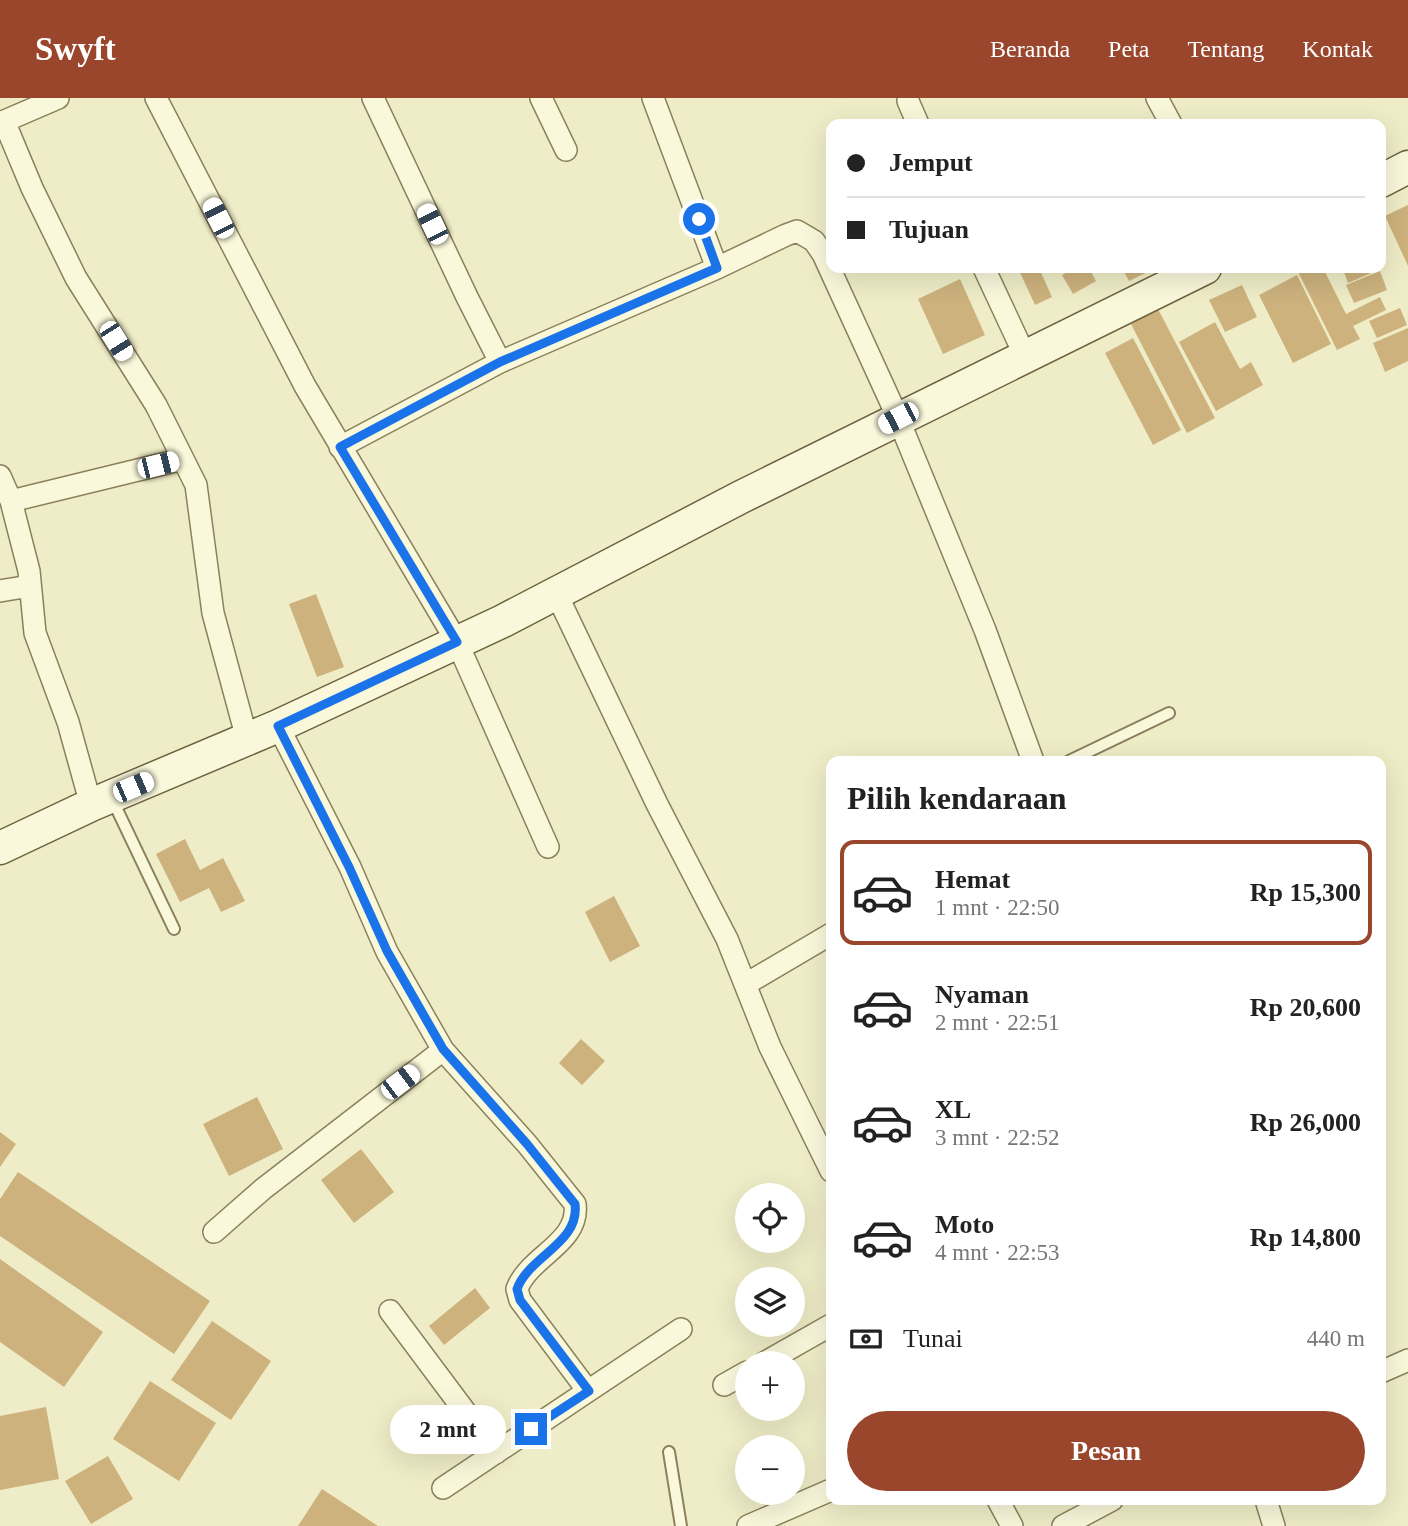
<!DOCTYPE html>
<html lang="id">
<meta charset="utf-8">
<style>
:root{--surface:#fff;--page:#f2f2f2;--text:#222;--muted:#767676;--line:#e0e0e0;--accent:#9a462c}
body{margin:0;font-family:Georgia,serif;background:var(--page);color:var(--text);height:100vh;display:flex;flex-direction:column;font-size:26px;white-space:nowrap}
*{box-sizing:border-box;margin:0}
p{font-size:23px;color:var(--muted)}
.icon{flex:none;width:38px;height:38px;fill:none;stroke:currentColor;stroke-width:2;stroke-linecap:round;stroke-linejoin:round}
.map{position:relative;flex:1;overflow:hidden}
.side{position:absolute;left:826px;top:658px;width:560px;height:749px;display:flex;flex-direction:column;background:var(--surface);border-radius:14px;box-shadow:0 7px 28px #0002}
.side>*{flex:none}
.guide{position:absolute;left:826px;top:21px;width:560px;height:154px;border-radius:14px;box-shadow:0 7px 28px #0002;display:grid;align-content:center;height:154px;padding:0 21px;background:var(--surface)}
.tools{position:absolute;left:735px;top:1085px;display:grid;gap:14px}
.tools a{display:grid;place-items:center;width:70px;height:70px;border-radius:50%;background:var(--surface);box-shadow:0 7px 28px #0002;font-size:35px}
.end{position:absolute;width:32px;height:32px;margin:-16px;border:9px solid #1a73e8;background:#fff;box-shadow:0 0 0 4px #fff}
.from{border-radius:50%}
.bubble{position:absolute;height:49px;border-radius:24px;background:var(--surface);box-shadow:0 7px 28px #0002;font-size:23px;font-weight:800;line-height:49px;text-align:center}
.car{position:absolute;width:21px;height:42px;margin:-21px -10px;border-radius:9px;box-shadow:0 0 5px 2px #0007;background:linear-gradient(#fff 24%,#345 0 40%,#fff 0 76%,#345 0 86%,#fff 0)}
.guide b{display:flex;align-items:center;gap:24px;height:66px;font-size:26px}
.guide b+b{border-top:2px solid var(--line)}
.guide i{width:18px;height:18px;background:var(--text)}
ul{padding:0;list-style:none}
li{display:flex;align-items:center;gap:21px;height:105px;margin:0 14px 10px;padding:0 7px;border:4px solid transparent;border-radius:14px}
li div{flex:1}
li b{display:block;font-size:26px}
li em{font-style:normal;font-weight:800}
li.on{border-color:var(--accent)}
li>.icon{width:63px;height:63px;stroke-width:1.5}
h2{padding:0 21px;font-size:32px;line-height:84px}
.pay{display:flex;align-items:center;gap:18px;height:77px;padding:0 21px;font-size:26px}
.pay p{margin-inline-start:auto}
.cta{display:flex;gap:14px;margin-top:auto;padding:14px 21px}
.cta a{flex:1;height:80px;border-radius:42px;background:var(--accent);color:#fff;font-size:28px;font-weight:800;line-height:80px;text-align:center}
header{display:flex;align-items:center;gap:42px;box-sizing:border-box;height:98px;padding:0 35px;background:var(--accent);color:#fff}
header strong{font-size:33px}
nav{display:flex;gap:38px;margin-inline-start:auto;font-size:24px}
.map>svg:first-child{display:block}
.building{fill:#cdb27d}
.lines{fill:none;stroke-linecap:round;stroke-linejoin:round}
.lane-casing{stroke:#8b805c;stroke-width:14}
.street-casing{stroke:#8b805c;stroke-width:24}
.secondary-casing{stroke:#6d613f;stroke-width:35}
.lane{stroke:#f9f8db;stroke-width:10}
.street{stroke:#f9f8db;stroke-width:21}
.secondary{stroke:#f9f8db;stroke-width:32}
.route{stroke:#1a73e8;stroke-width:9}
</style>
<header>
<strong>Swyft</strong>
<nav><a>Beranda</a><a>Peta</a><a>Tentang</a><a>Kontak</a></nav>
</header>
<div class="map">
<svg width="1408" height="1428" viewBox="0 0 1408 1428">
<rect width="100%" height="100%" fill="#efedc7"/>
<path class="building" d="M1408,107V168L1385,118Z
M1018,170H1039L1052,199L1035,207Z
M1075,170H1089L1096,183L1073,196L1062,177Z
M1122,170H1156L1129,183Z
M1296,170H1323L1346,216L1380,199L1386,212L1353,228L1360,241L1337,252Z
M1355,170H1383L1348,185L1344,174Z
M1380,173L1387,192L1354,205L1346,187Z
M1297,177L1331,246L1293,265L1259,197Z
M960,181L985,237L943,256L918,201Z
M1242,187L1257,219L1225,234L1209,202Z
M1400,210L1407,227L1377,240L1369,223Z
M1158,211L1215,320L1187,335L1131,226Z
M1215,224L1240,271L1251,264L1263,287L1216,313L1179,244Z
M1408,230V263L1385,274L1373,245Z
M1133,240L1181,332L1153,347L1105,255Z
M316,496L344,569L317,579L289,506Z
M185,741L200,772L223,760L245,803L221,814L209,790L180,804L156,756Z
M614,798L640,848L610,864L585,814Z
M581,941L605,963L582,987L559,965Z
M257,999L283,1051L229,1078L203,1026Z
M0,1034L16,1046L0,1069Z
M361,1051L394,1094L354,1125L321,1082Z
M18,1074L210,1203L174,1256L0,1138V1101Z
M0,1161L103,1234L64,1289L0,1244Z
M475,1190L490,1210L444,1247L429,1228Z
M212,1223L271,1263L231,1322L171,1282Z
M150,1283L216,1325L179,1383L113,1341Z
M46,1309L59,1381L0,1392V1318Z
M108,1358L133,1401L91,1426L65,1383Z
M322,1391L378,1428H298Z"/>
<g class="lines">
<g class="lane-casing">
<path id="lane" d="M1069,663L1169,615
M112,701L174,831
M669,1354L681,1428"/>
</g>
<g class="street-casing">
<path id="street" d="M156,0L305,288L457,544L548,749
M541,0L566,52
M653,0L717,170
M1157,0L1171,26
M908,3L918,26
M4,23L32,90L76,180L156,307L196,387L213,515L247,641
M0,25L58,0
M984,170L1025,258
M500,264L717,170L786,137L797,133L814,143L823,156L898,320L985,532L1033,663
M340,349L500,264L467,199L373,0
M0,378L11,403L29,473L35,535L68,624L91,707
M11,403L183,361
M0,493L30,488
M557,497L657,706L727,841L770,949L831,1073
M278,628L350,769L387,854L443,952L527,1046L575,1106C580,1145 529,1158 517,1191L520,1202L588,1293L443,1390
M746,886L831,836
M214,1134L263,1091L443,952
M390,1213L496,1355
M764,1265L831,1227
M1381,1274L1408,1262
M724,1287L747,1274
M588,1293L681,1231
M998,1402L1012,1428
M1266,1402L1274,1428
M748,1428L831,1392
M1063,1428L1112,1402"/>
</g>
<g class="secondary-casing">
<path id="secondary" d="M1381,83L1408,69
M0,750L91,707L278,628L503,523L741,399L1205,170"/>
</g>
<use href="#lane" class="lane"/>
<use href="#street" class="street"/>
<use href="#secondary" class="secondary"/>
</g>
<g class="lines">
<path class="route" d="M531,1331L589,1293L520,1202L517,1191C529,1158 580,1145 575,1106L527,1046L443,951L387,853L349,769L278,628L457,544L340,349L500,264L717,170L699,121"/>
</g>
</svg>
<div class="tools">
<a><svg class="icon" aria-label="locate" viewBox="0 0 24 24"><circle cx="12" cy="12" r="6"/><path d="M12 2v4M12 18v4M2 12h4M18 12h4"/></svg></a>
<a><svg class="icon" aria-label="layers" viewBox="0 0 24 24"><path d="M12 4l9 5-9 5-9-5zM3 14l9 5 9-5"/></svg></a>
<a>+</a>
<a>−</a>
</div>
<i class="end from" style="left:699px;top:121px"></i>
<i class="end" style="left:531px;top:1331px"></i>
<div class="bubble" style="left:390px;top:1307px;width:116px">2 mnt</div>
<i class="car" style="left:218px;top:120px;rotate:333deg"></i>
<i class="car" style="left:432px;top:126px;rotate:334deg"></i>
<i class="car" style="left:116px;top:243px;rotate:148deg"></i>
<i class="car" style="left:898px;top:320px;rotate:243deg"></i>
<i class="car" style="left:158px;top:367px;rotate:76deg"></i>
<i class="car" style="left:133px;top:689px;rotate:67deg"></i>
<i class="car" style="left:400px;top:984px;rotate:53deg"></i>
<div class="guide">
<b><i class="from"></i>Jemput</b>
<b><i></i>Tujuan</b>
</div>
<section class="side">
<h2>Pilih kendaraan</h2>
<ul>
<li class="on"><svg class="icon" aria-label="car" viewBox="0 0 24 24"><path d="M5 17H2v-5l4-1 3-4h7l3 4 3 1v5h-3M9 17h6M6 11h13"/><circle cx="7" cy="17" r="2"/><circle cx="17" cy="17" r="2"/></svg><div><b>Hemat</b><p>1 mnt · 22:50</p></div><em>Rp 15,300</em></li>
<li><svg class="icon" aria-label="car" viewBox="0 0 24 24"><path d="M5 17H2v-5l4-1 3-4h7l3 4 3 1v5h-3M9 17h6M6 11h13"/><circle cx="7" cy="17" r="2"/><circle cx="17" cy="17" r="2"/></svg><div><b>Nyaman</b><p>2 mnt · 22:51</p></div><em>Rp 20,600</em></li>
<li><svg class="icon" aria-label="car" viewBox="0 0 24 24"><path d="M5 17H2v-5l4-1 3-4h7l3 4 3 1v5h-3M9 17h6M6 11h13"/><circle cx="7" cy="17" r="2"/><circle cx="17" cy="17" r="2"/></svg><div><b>XL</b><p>3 mnt · 22:52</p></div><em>Rp 26,000</em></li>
<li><svg class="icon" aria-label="car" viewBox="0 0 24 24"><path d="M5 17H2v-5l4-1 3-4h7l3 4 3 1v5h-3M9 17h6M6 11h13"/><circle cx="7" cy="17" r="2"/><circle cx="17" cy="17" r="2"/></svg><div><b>Moto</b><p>4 mnt · 22:53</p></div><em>Rp 14,800</em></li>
</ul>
<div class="pay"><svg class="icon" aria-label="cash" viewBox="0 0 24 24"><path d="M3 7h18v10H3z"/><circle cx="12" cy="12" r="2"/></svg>Tunai<p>440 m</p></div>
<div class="cta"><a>Pesan</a></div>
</section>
</div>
